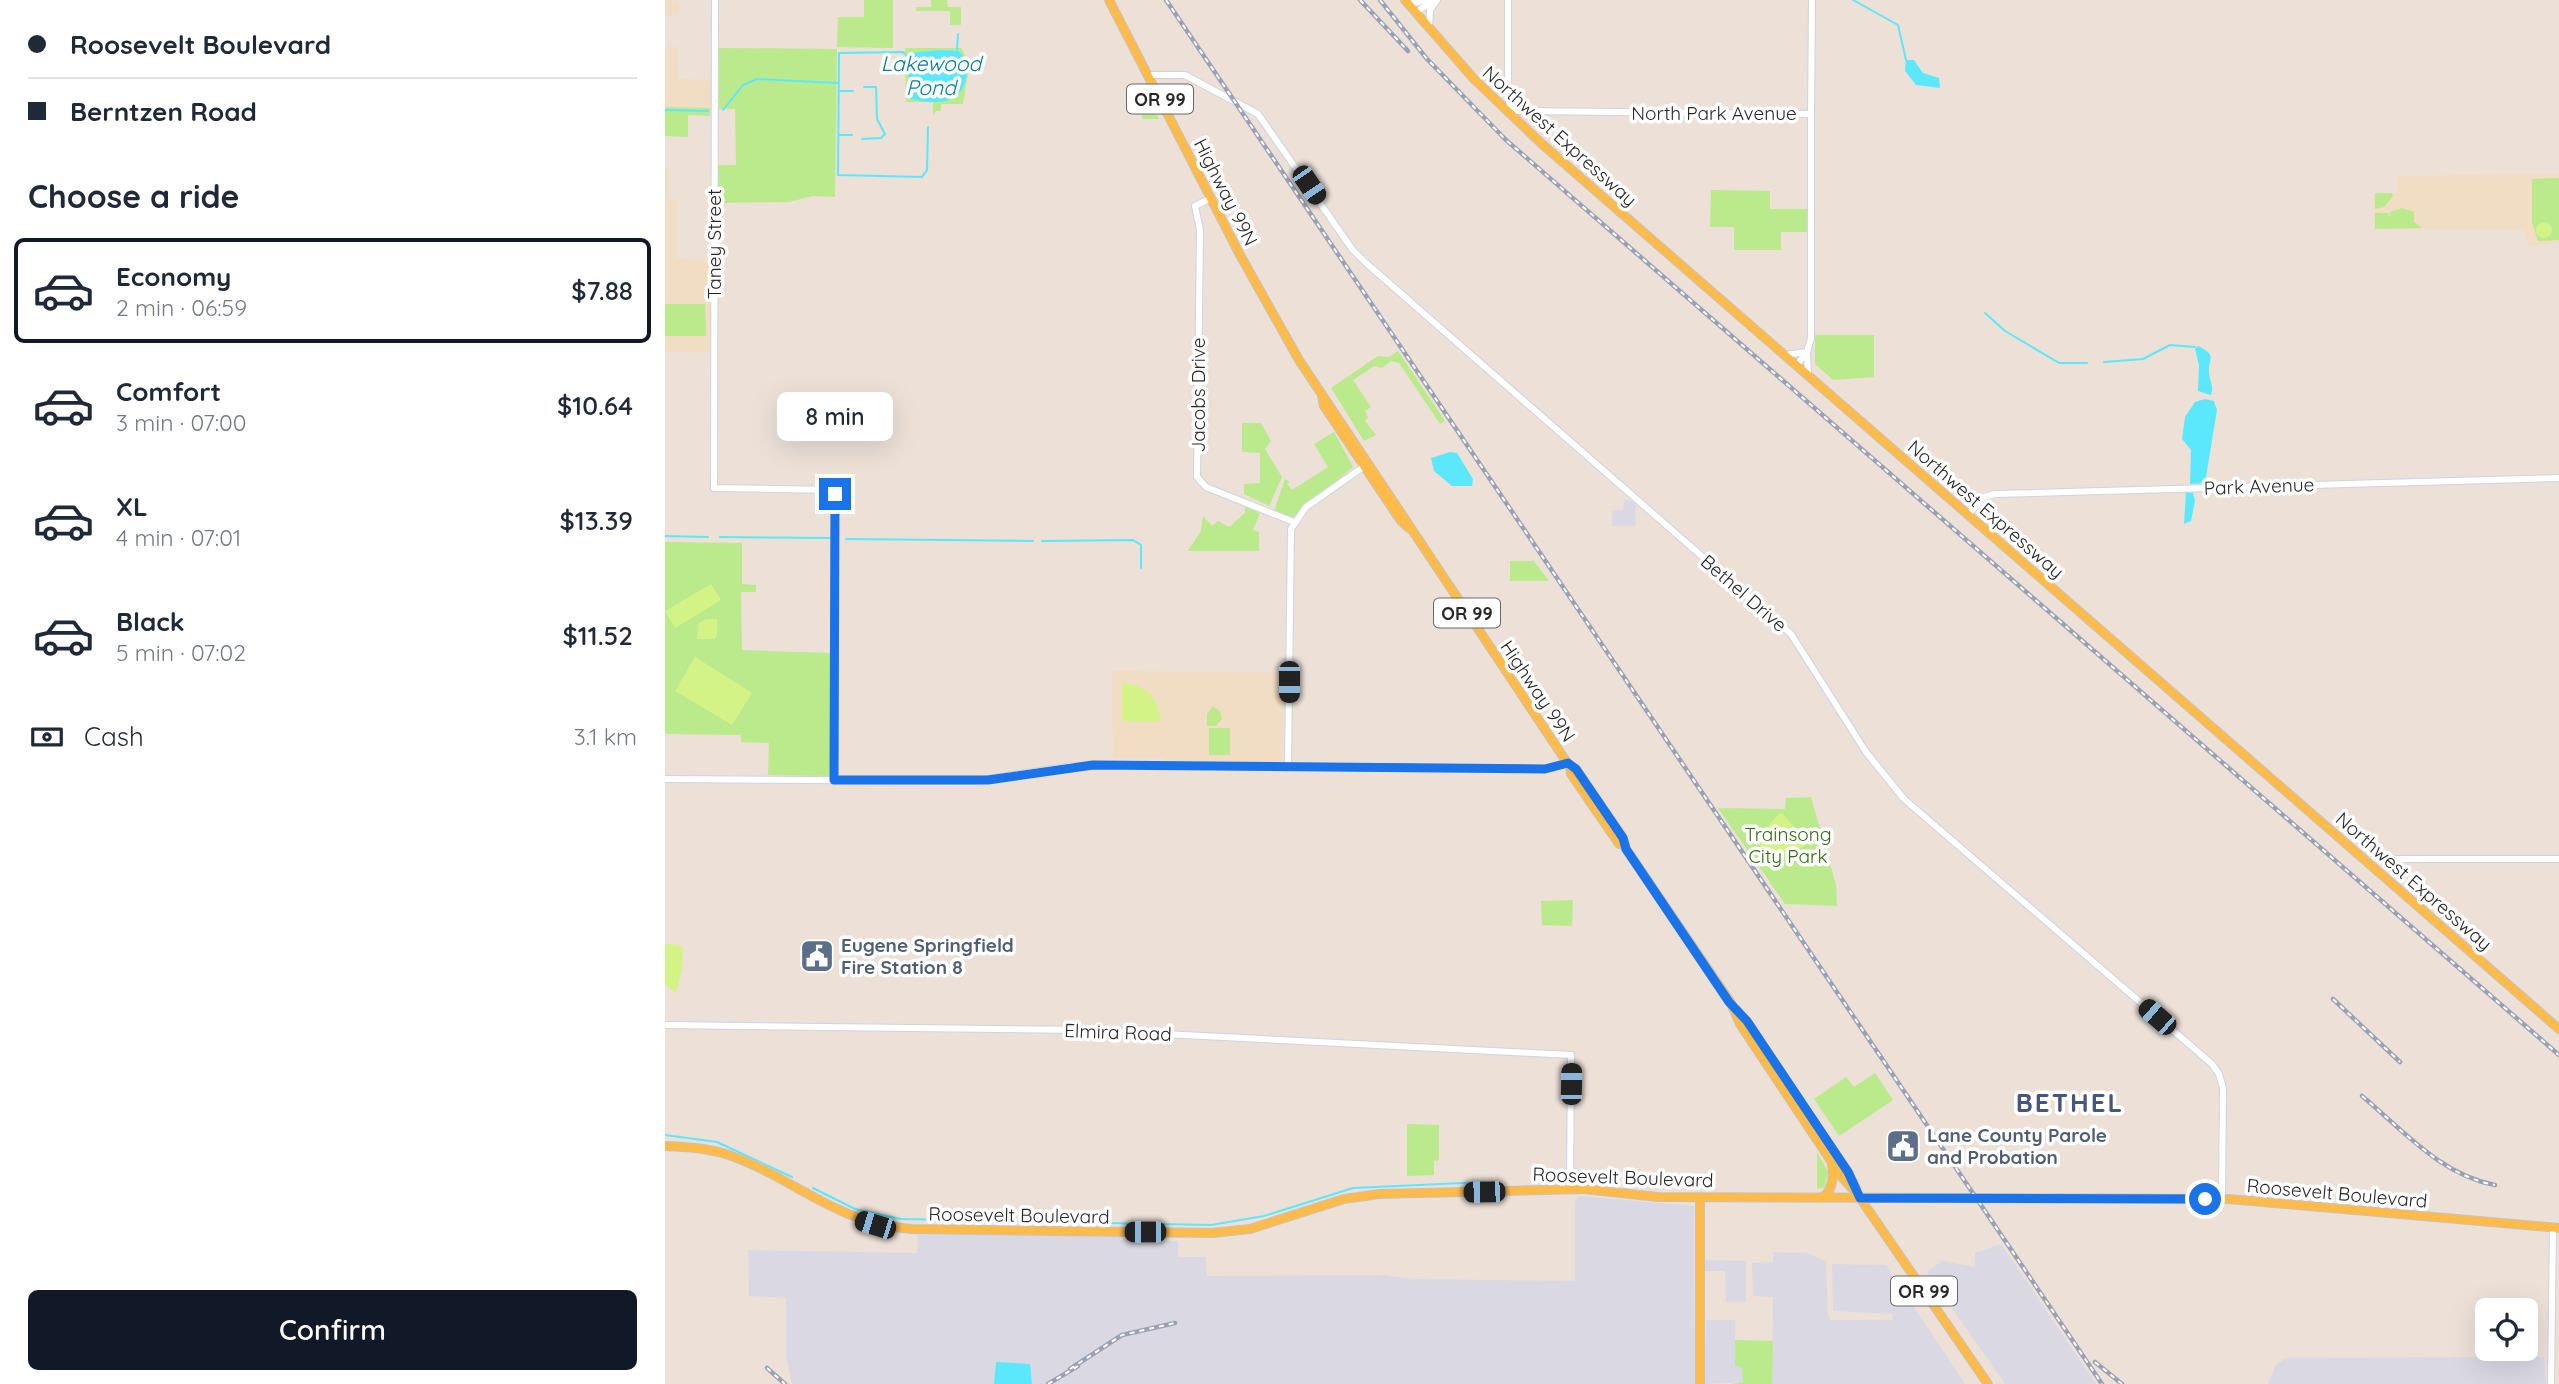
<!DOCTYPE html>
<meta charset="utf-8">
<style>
:root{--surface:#fff;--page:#f6f6f7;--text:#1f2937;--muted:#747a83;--line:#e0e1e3;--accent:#111827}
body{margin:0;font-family:Quicksand,sans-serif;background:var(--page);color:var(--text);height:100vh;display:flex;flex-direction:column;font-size:26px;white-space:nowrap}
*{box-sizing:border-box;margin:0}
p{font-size:23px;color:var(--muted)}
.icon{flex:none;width:38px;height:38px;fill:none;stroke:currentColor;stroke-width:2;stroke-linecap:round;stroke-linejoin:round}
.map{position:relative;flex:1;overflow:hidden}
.details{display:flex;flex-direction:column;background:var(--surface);width:665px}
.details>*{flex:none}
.guide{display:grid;align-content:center;height:154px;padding:0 28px;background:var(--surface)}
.buttons{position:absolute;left:1810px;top:1298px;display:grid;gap:14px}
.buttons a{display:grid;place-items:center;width:63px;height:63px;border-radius:10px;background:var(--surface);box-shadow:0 7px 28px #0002;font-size:35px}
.end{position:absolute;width:32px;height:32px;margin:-16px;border:9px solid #1a73e8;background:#fff;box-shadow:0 0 0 4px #fff}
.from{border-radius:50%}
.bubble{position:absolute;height:49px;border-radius:10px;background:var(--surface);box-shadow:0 7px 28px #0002;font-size:23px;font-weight:600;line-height:49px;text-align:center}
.car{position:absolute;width:21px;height:42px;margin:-21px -10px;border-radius:9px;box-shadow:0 0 5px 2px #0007;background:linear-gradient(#222 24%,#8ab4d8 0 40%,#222 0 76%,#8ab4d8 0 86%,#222 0)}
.guide b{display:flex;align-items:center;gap:24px;height:66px;font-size:26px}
.guide b+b{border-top:2px solid var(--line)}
.guide i{width:18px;height:18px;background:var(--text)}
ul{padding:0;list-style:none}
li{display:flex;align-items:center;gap:21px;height:105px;margin:0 14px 10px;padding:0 14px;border:4px solid transparent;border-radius:10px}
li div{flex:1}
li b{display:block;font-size:26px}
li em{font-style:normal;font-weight:600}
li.active{border-color:var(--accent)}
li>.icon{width:63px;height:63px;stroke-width:1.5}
h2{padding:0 28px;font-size:32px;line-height:84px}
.pay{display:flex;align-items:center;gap:18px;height:77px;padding:0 28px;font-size:26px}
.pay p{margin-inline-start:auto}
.cta{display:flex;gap:14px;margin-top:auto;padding:14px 28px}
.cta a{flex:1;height:80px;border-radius:10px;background:var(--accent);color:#fff;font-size:28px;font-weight:600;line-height:80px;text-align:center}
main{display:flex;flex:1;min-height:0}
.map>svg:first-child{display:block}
.industrial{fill:#dad9e3}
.education{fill:#f1dcc4}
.green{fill:#baea8c}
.pitch{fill:#d4f386}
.water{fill:#5ce8fc}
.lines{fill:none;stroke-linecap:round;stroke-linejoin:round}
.stream{stroke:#5ce8fc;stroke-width:2}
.minor-casing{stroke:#ccd4e3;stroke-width:8}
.major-casing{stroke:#c3c3c3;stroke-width:10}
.minor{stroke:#fff;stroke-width:6}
.major{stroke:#ffbb49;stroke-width:8}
.rail-casing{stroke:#9aa1b5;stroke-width:4.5}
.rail{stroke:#fff;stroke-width:2;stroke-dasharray:5;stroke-linecap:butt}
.route{stroke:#1a73e8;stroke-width:9}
.labels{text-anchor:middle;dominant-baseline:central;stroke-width:7;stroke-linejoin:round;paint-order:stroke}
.shield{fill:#fff;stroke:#686868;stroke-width:2}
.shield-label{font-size:18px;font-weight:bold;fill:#282828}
.street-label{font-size:19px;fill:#282828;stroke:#fff}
.park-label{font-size:19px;fill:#316b11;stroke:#fff}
.service-label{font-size:19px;font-weight:bold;fill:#4e5e75;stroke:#fff;text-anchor:start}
.water-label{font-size:21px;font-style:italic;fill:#017c9c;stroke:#fff}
.district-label{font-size:26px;font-weight:bold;letter-spacing:2px;fill:#44567d;stroke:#fff}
</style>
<main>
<section class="details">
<div class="guide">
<b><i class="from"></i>Roosevelt Boulevard</b>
<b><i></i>Berntzen Road</b>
</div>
<h2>Choose a ride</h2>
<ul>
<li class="active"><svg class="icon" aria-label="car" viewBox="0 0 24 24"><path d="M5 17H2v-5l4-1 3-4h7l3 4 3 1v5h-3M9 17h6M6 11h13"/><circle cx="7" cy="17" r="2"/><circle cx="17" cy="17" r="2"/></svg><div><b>Economy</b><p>2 min · 06:59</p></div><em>$7.88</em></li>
<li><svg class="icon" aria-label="car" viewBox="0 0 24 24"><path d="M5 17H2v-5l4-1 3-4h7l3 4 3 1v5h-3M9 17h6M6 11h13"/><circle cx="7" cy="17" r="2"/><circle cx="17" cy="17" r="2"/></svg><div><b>Comfort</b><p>3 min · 07:00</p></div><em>$10.64</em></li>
<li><svg class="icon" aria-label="car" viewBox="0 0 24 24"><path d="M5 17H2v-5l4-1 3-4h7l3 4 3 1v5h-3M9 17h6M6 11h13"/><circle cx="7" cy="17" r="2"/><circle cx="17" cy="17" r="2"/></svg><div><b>XL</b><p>4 min · 07:01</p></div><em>$13.39</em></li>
<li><svg class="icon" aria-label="car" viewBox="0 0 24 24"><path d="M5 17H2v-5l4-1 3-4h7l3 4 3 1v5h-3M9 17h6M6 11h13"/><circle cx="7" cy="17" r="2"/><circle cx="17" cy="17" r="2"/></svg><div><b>Black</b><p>5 min · 07:02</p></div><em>$11.52</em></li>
</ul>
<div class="pay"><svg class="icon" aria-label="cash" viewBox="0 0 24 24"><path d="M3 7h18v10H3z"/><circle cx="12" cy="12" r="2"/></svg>Cash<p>3.1 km</p></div>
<div class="cta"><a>Confirm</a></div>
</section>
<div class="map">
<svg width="1894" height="1384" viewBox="0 0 1894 1384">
<rect width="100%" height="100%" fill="#ece0d7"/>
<path class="industrial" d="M959,499L971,502L970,526H947V510H958Z
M914,1196L1029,1206L1030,1384H127L121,1357V1298L84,1296L83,1250L252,1253L253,1234L455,1236V1240L513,1241V1257H541L542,1276L718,1275L748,1279L910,1281V1201Z
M1336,1244L1431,1384H1340L1262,1272L1277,1261L1310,1267V1253Z
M1108,1252L1141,1253L1161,1261L1163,1315L1166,1320H1228L1227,1314L1168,1311L1167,1264L1221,1265L1300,1384H1107L1108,1297L1088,1296L1087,1263L1108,1262Z
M1039,1260L1081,1261V1302H1061L1060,1271H1039Z
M1041,1320H1070V1366H1077L1078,1382L1039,1384Z
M1879,1357L1881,1384H1603L1611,1365L1621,1358Z"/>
<path class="education" d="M-2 8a8 8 0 1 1 16 0a8 8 0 1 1-16 0Z
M0,47H13L14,79L45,80V108L0,107Z
M0,168H3V199H12V259L45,260V352L0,351Z
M1894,174V243L1864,247L1858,229H1709V193H1732V176Z
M447,671L619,673L617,763L500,762L499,758H448Z"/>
<path class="green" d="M199,0H228V48L172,47L173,17H199Z
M266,0H282L283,7H296V25H285V11H251V7H266Z
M54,48L172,49L170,197L148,196L124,202L53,203V165H71L70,109H53Z
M240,48H296L303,60L315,69V73H303L298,104H276V111H271L268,116V102H241Z
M485,102L494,119H477V104Z
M0,107L45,108V116L23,115V137L0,136Z
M1894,178V240L1873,241L1867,222V179Z
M1046,190L1105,191V209H1142V232H1116V250H1069V227H1045Z
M1727,193L1728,196L1719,207L1710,209V193Z
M1737,208L1749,212V222L1757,228L1710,229V213H1723L1725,217V212Z
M0,304H40L41,336H0Z
M1150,335H1209V377L1168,380L1150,364Z
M733,351L780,421L775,424L734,363L726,361L717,368L709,366L688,380L706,407L700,411L703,417L700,421L711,435L699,441L666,388L713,356L724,357Z
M577,423H596L606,441L600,449L617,477L604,506L579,494V484L595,483V453L577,452Z
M669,432L688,467L628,517L609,511L620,479L625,482L622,484L627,490L663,467L649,444Z
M580,507L595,513L588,530L594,532V551H523L536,531L538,516L547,526L553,521L564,527L580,513Z
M0,542L77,543V584L91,585V592H76L77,650L165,653V776L103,775L104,743L76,742V735L0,734Z
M845,561H869L884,581H845Z
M548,706L555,711L557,719L551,726H542V714Z
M544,728H565V755H544Z
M1146,797L1171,885L1172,906L1120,904L1053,808L1120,809L1121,798Z
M908,900L907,926L877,925L876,901Z
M1210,1073L1228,1100L1174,1136L1149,1099L1181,1077L1189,1087Z
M742,1124L774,1125V1160L769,1161V1175L742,1176Z
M1152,1152L1163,1172L1160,1187L1152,1189Z
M1070,1340L1108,1341L1107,1384H1066L1078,1382L1077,1367L1070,1366Z"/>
<path class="pitch" d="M1871 230a8 8 0 1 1 16 0a8 8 0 1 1-16 0Z
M46,584L56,600L10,628L0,611Z
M41,619H52V636L49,639H32L33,624Z
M30,657L87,693L67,725L10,691Z
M457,683C480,684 495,698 495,722L459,721L457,719Z
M1117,813L1143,843C1126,859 1105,857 1090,840L1114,814Z
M0,944L14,945L18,948L17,969L11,993L0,984Z"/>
<path class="water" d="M278,50L294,51L302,61C305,102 278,107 245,99L242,53Z
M1241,60H1249L1258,73L1274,78L1275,88L1251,85L1240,71Z
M1533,346C1553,356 1543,357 1544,373C1545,383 1549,385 1546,395L1533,391L1534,365L1530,349Z
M1540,399L1549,401L1552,410L1541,477L1539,483L1525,484L1526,450L1517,439L1520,417L1530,402Z
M785,452L792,453L808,479L807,486H787L769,471L766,458Z
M1521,492L1528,493L1530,501L1526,521L1519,524Z
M331,1362L365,1364L367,1384H329Z"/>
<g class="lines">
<path class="stream" d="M1188,0L1233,25L1241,60
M292,50L293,34
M241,55L238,52L174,53L173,175L257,177L262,170L263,127
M174,91H188
M0,110L43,111
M58,110L78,85L92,79L173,83
M174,135H187
M197,139L216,138L220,134L212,119L211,87H199
M1320,313L1340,331L1394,363H1422
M1439,362L1478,359L1505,345L1530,347
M0,536L43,537
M55,537L165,538
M181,539L368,541
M377,541L468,540L476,545V568
M0,1135L52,1142L127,1177
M148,1188L190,1209L236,1219L546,1225L599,1216L688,1188L820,1182"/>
<g class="minor-casing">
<path id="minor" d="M50,0L49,488L170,490L169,780
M843,0V97L845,105L853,111L1146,114V338L1142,352L1131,366
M741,1L751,3L761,0
M750,13L769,0
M764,27L765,10L772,0
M482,75H520L593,114L687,249L701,263L1126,634L1201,752L1239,799L1547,1064L1554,1074L1558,1088L1557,1199
M1146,114L1147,0
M546,198L530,206L535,230L532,477L541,487L629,522
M1120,355L1142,352L1143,375
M1304,514L1319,497L1330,494L1894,478
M623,766L626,529L641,507L701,465
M0,779L309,781L408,766L445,765L880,769L903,763
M1683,830L1711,856L1721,859H1894
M0,1025L420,1030L906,1055L905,1189
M1886,1384L1888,1228"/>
</g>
<g class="major-casing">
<path id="major" d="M444,0L575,255L634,360L905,767L906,774L954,844H958
M740,0L809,79L877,144L1894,1029
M657,395L659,406L736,521L744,528
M905,767L911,769L958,838L961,849L1066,1003L1075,1024L1176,1176L1195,1198L1323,1384
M1072,1010L1183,1172L1191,1189
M0,1146C22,1147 43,1148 64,1155C131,1179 170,1223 246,1229L547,1233L585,1229L679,1199L714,1194L919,1189L993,1197L1563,1199L1894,1228
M1035,1197V1384
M1157,1198C1168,1190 1169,1176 1167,1164"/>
</g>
<use href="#minor" class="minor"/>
<use href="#major" class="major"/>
<g class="rail-casing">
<path id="rail" d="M501,0L1437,1384
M695,0L743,51
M715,0L762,59L841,140L1894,1055
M1668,999L1735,1062
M1697,1096C1739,1131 1776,1175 1830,1185
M1430,1362L1457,1384
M102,1368L120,1384
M405,1369L457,1335L510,1323
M383,1384L413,1366"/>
</g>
<use href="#rail" class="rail"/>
</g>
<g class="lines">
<path class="route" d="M170,494L169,780H323L428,765L880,769L903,763L911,769L958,838L961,849L1064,1002L1082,1021L1183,1172L1195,1198L1540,1199"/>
</g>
<defs>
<g id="civic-square" transform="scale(1.75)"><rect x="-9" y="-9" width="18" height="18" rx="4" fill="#5c6f8a" stroke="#fff"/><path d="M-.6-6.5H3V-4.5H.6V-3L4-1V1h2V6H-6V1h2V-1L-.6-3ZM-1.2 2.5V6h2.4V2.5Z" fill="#fff"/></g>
</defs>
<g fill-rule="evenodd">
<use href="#civic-square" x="152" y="956"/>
<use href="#civic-square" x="1238" y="1146"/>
</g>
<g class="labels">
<g class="shield">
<rect x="462" y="84.5" width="66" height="29" rx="5"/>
<rect x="769" y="598.5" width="66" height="29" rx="5"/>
<rect x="1226" y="1276.5" width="66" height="29" rx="5"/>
</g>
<g class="shield-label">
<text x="495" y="99">OR 99</text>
<text x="802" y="613">OR 99</text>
<text x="1259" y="1291">OR 99</text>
</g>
<g class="street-label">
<text x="1049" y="113">North Park Avenue</text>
<text transform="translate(895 136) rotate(42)">Northwest Expressway</text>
<text transform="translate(561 192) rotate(63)">Highway 99N</text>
<text transform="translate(49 244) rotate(-90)">Taney Street</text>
<text transform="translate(533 395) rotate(-90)">Jacobs Drive</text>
<text transform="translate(1594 486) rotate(-2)">Park Avenue</text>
<text transform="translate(1321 509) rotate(41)">Northwest Expressway</text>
<text transform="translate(1079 593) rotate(41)">Bethel Drive</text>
<text transform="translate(873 691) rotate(56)">Highway 99N</text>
<text transform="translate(1749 881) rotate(41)">Northwest Expressway</text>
<text transform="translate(453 1032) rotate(2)">Elmira Road</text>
<text transform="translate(958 1177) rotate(2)">Roosevelt Boulevard</text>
<text transform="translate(1672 1193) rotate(5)">Roosevelt Boulevard</text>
<text transform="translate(354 1215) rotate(1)">Roosevelt Boulevard</text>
</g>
<g class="park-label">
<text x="1123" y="834">Trainsong<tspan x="1123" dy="22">City Park</tspan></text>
</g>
<g class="service-label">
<text x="176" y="945">Eugene Springfield<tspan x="176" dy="22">Fire Station 8</tspan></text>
<text x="1262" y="1135">Lane County Parole<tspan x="1262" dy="22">and Probation</tspan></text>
</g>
<g class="water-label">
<text x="266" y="63">Lakewood<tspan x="266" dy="24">Pond</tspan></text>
</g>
<g class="district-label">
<text x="1405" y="1102">BETHEL</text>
</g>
</g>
</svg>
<div class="buttons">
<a><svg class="icon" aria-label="locate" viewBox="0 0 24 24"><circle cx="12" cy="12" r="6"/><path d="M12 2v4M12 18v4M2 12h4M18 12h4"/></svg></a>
</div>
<i class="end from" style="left:1540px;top:1199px"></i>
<i class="end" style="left:170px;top:494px"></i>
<div class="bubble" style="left:112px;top:392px;width:116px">8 min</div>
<i class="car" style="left:644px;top:185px;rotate:146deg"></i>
<i class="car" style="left:624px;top:682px;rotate:180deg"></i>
<i class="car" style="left:1492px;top:1017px;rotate:311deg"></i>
<i class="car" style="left:906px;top:1084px;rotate:1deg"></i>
<i class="car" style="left:819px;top:1192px;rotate:269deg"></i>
<i class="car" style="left:210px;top:1225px;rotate:287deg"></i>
<i class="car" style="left:480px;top:1232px;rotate:270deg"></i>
</div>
</main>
